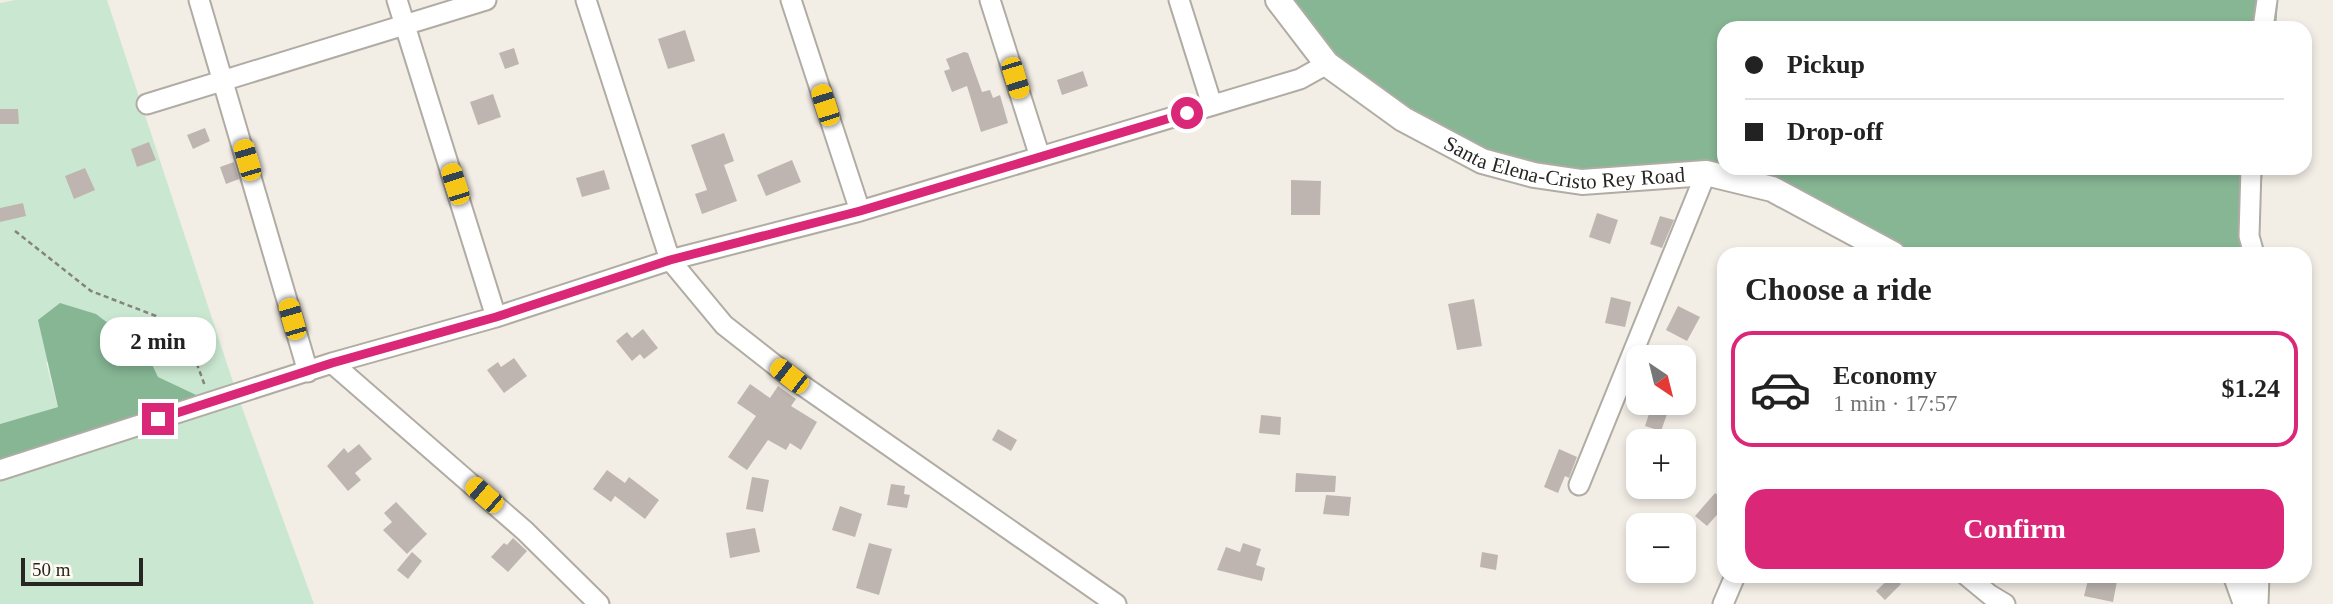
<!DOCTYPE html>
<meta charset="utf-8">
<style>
:root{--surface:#fff;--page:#f2f2f2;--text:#222;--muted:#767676;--line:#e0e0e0;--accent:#db2777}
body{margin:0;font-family:"Times New Roman",serif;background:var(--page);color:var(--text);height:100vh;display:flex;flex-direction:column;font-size:26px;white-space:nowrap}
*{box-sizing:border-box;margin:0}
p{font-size:23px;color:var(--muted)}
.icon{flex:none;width:38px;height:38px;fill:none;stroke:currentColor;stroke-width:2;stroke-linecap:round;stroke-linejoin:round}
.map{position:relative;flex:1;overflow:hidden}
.panel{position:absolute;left:1717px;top:247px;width:595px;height:336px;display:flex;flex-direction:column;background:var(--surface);border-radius:21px;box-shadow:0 4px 10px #0003}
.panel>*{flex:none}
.hud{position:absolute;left:1717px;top:21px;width:595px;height:154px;border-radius:21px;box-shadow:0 4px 10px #0003;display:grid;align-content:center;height:154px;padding:0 28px;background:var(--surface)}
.needle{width:46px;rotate:145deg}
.buttons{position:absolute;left:1626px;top:345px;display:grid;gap:14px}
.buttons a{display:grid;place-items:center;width:70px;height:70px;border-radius:14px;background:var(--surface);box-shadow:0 4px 10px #0003;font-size:35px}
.scale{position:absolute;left:21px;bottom:18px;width:122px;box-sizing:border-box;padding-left:7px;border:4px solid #272623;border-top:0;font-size:19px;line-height:24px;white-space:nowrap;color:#272623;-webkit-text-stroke:5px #fffaf2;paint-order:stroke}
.end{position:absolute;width:32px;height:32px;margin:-16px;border:9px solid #db2777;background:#fff;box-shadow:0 0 0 4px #fff}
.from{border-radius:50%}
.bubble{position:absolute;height:49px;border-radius:21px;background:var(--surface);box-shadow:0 4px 10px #0003;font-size:23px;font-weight:800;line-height:49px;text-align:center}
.car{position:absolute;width:21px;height:42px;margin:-21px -10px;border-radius:9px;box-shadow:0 0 5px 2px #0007;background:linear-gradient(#f5c518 24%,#345 0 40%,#f5c518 0 76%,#345 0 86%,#f5c518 0)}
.hud b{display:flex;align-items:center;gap:24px;height:66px;font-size:26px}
.hud b+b{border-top:2px solid var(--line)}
.hud i{width:18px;height:18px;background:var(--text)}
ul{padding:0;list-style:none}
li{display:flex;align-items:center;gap:21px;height:116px;margin:0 14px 10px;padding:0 14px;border:4px solid transparent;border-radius:21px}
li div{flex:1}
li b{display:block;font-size:26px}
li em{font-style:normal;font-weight:800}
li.active{border-color:var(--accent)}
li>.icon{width:63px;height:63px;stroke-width:1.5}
h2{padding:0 28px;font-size:32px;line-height:84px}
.action{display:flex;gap:14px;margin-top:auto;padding:14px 28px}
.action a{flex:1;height:80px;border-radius:21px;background:var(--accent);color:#fff;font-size:28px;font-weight:800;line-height:80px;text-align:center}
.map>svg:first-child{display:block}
.green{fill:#cae8d1}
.forest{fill:#86b694}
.building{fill:#beb5b1}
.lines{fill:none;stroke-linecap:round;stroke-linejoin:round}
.minor-casing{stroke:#b0aca4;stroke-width:23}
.major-casing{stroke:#b0aca4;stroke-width:28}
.path{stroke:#86837e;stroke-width:2.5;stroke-dasharray:5 3.5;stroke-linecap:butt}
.minor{stroke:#fff;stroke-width:19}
.major{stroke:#fff;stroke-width:24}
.route{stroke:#db2777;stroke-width:9}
.labels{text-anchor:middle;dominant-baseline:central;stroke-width:7;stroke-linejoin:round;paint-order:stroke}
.street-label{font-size:21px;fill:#272623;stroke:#fffaf2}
</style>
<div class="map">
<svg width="2333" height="604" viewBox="0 0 2333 604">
<rect width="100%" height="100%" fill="#f2ede5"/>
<path class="green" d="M15,0H107L237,394L314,604H0V470L157,377L146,352L46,362L58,407L0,424V3Z"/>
<path class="forest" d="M1278,0H2278L2276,28H1724V168H2263L2256,254H1893L1706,173L1582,182L1482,161L1327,64Z
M60,303L96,314L146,352L158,377L211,402L0,470V424L58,407L38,320Z"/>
<path class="building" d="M685,30L695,61L668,69L658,39Z
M514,48L519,64L505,69L499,53Z
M964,52L968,53L982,92L990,90L993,98L1000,95L1008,123L981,132L967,86L952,92L944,71L950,69L946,59Z
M1083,71L1088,86L1062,95L1057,80Z
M493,94L501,117L478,125L470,102Z
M0,109H18L19,124H0Z
M205,128L210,141L193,149L187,135Z
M724,133L734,161L724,165L737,201L702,214L695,194L707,190L691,145Z
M149,142L156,160L137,167L131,149Z
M792,160L801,182L766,196L757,175Z
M234,162L239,179L226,184L220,167Z
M85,168L95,190L74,199L65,176Z
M604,170L610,189L582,197L576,178Z
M1291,180L1321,181L1320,215H1291Z
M23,203L26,216L0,222V208Z
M1597,213L1618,220L1610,244L1589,237Z
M1660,216L1674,220L1662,248L1650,244Z
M1611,297L1631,302L1625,327L1605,323Z
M1474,299L1482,346L1457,350L1448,304Z
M1678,306L1700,317L1687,341L1666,330Z
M643,329L658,348L644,359L640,354L632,361L616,341L627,332L632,338Z
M514,358L527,376L504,393L487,370L498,362L501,367Z
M750,384L770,398L778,386L796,399L791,406L817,422L801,450L790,443L786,450L768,440L747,470L728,457L756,416L737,403Z
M1651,408L1667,414L1661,431L1645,426Z
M1261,415L1281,417L1280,435L1259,433Z
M998,429L1017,440L1011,451L992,440Z
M359,444L372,459L355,473L361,480L348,491L327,466L344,448L348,453Z
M1559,449L1577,457L1569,478L1565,476L1558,493L1544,487Z
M607,470L625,483L629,477L659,500L645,519L615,496L611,502L593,489Z
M1296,473L1336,476L1335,492H1295Z
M752,477L769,480L763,512L746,509Z
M891,484L905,486L904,494L910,495L907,508L887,505Z
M1715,493L1724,500V507L1707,526L1695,516Z
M1326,495L1351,497L1349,516L1323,514Z
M396,502L427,534L407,554L383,530L392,522L384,513Z
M840,506L862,514L855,537L832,530Z
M755,528L760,552L730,558L726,533Z
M513,538L527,551L508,572L491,557L504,543L507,545Z
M869,543L892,549L879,595L856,588Z
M1243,543L1261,549L1256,565L1265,568L1262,581L1217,570L1226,547L1240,552Z
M412,552L422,561L408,579L397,570Z
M1482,552L1498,555L1496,570L1480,567Z
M1892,576L1901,584L1885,600L1876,591Z
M2089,576H2118L2113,602L2084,596Z"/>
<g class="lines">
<g class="minor-casing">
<path id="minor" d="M199,0L308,372
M397,0L496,317
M586,0L670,260L724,325L789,376L1116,604
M791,0L860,211
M990,0L1040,157
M1179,0L1212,105
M2263,28L2267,0
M147,104L486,0
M2251,168L2249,236L2254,254
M332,363L525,531L599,604
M0,470L332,363L496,317L670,260L860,211L1300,79L1327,64
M1579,485L1706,173
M1967,576L1990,595L2005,604
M1723,604L1735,576
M2258,604L2259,576"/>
</g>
<g class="major-casing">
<g id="major">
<path id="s1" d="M1278,0L1327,64L1403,119L1482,161L1534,175L1582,182L1706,173L1772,189L1893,254"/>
<path d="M2236,576L2246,604"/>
</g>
</g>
<path class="path" d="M15,231L91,291L156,316L194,356L205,386"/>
<use href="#minor" class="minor"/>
<use href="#major" class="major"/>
</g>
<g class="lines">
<path class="route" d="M158,419L332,363L496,317L670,260L860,211L1187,113"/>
</g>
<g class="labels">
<g class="street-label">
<text stroke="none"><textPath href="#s1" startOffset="346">Santa Elena-Cristo Rey Road</textPath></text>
</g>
</g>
</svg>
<div class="buttons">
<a><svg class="needle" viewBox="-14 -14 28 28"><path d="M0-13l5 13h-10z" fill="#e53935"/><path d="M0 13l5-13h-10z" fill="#767676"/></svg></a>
<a>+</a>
<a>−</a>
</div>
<div class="scale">50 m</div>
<i class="end from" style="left:1187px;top:113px"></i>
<i class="end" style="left:158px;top:419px"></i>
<div class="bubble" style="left:100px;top:317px;width:116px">2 min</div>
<i class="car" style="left:1015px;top:78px;rotate:163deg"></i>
<i class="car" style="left:825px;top:105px;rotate:342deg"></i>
<i class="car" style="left:247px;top:160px;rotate:344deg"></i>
<i class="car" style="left:455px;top:184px;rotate:342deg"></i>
<i class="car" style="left:292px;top:319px;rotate:344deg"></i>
<i class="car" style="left:789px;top:376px;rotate:308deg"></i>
<i class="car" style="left:484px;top:495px;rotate:311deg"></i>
<div class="hud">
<b><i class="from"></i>Pickup</b>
<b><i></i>Drop-off</b>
</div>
<section class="panel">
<h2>Choose a ride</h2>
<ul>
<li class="active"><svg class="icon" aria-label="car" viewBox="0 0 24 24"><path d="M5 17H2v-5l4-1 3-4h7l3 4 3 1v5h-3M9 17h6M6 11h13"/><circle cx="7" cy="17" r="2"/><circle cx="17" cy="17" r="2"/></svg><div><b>Economy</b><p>1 min · 17:57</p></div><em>$1.24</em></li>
</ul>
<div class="action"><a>Confirm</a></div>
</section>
</div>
